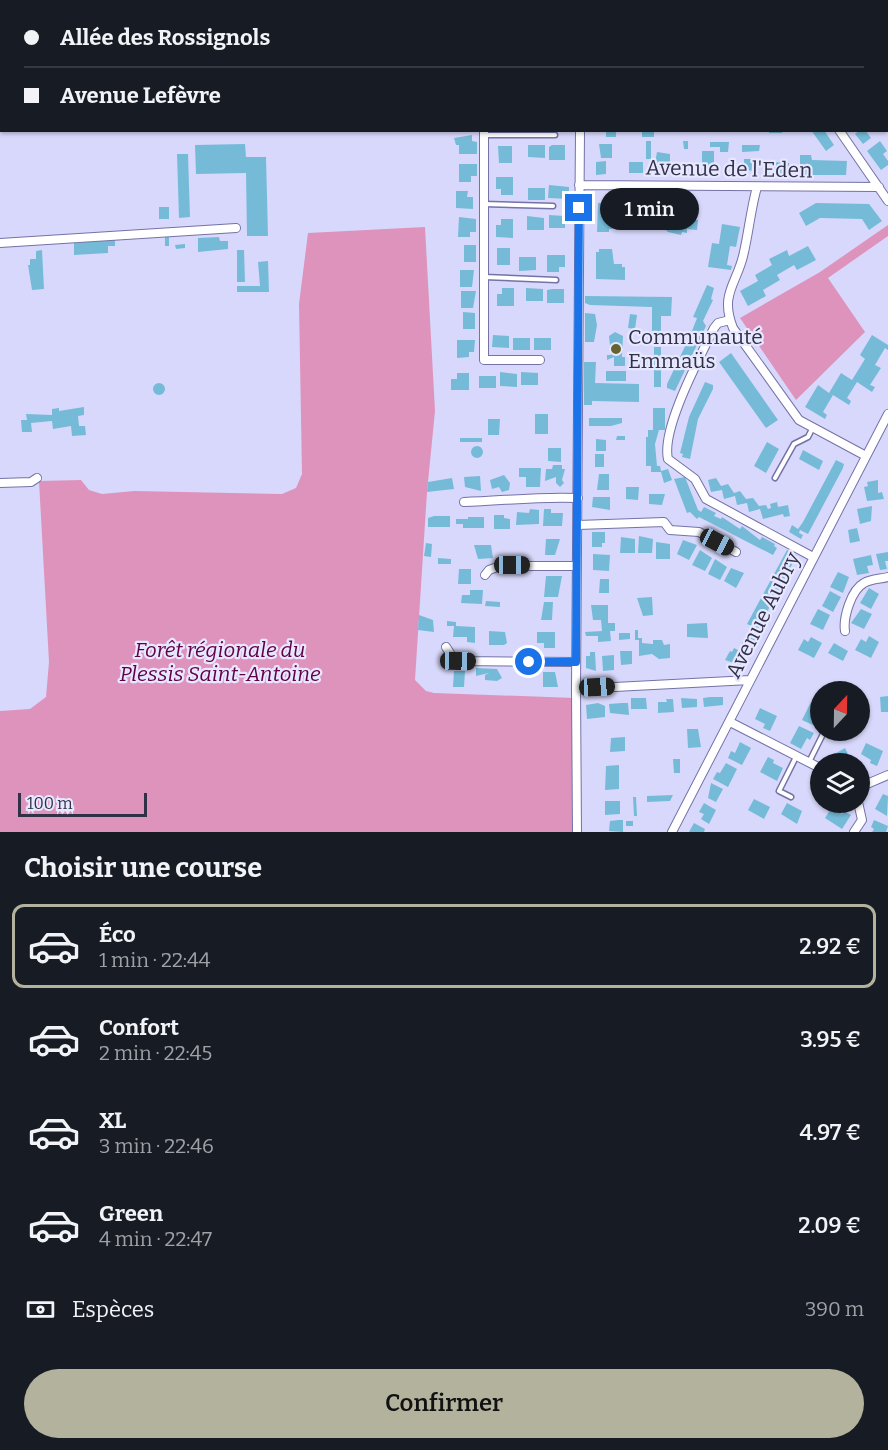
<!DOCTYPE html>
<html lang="fr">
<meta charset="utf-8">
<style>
:root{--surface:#171b24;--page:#20242c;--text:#f1f3f6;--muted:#9ea1a6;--line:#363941;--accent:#b3b29d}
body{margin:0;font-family:Bitter,serif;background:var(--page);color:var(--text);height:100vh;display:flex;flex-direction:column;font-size:22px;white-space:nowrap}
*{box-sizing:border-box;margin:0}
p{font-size:20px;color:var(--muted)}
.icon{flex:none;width:33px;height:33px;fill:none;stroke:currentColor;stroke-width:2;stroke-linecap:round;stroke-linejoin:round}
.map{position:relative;height:832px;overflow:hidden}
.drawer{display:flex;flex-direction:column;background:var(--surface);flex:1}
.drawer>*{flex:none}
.banner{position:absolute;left:0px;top:0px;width:888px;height:132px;box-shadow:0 2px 4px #0004;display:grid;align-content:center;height:132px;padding:0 24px;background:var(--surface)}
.needle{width:39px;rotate:22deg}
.fabs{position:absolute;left:810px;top:681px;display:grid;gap:12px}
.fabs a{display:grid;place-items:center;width:60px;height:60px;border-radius:50%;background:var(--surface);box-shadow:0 2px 4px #0004;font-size:30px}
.scale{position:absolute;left:18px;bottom:15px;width:129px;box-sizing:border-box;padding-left:6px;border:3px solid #303047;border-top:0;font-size:16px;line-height:21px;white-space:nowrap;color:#303047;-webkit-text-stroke:4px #e7e7ff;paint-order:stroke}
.end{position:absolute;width:27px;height:27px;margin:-14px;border:8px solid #1a73e8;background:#fff;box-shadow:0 0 0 3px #fff}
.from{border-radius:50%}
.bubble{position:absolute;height:42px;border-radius:21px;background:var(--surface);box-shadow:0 2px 4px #0004;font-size:20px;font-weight:600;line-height:42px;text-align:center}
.car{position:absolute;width:18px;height:36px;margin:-18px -9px;border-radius:8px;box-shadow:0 0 4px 2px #0007;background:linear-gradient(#222 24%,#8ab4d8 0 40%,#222 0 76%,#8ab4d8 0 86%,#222 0)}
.banner b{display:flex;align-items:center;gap:21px;height:57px;font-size:22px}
.banner b+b{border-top:2px solid var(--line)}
.banner i{width:15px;height:15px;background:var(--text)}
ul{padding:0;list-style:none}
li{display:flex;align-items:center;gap:18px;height:84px;margin:0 12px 9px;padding:0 12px;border:3px solid transparent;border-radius:12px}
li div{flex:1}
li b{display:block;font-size:22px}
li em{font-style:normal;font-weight:600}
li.on{border-color:var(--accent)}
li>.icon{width:54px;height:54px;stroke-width:1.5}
h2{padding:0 24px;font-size:27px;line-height:72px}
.pay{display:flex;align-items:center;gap:15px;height:66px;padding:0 24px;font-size:22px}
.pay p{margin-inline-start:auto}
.button{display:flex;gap:12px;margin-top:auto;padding:12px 24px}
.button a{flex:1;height:69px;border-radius:36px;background:var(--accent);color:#111;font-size:24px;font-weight:600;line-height:69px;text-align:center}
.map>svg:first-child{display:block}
.green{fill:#de93bc}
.building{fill:#75bbd8}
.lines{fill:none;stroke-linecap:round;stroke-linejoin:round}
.service-casing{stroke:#7472a7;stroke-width:7}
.minor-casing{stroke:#7472a7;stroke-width:10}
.service{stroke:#fff;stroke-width:4}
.minor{stroke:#fff;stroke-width:8}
.route{stroke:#1a73e8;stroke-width:8}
.poi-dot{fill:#676330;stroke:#e7e7ff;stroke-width:2}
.labels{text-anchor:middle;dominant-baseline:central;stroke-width:4.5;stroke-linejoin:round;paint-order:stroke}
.street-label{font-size:21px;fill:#303047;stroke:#e7e7ff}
.poi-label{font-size:21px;fill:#303047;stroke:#e7e7ff;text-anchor:start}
.park-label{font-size:21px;font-style:italic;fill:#610044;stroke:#e7e7ff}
</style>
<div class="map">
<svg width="888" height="832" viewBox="0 0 888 832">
<rect width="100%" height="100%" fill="#d8d8fc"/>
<path class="green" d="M888,225V236L828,278L865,332L796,400L740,318L820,272Z
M425,227L435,411L427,492L415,680L426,691L434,693L575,698V832H0V711L30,709L46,697L49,662L39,481L81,480L89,490L102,494L134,491L282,494L296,488L302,474L299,304L308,233Z"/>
<path class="building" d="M606,130H616V137H606Z
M642,130H654V137H642Z
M769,130H782V133H769Z
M811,130H824L834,145L826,151Z
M860,130H865L871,138L863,144L855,134Z
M472,135V141L477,142V154H459V145H456L454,138Z
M646,141H651V159H646Z
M683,141H688V149H684Z
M880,141L887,151L883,154L888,161V165L881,170L867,151Z
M710,142H729L728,152H720V147H710Z
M245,144L246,157H266L268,236H247L246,173L196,174L195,145Z
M599,144H612V158H601Z
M528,145H545V158L528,157Z
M552,145H565V160H549V147Z
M742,145H760L759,151L742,152Z
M498,146H512V163H499Z
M702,151H714V169H702Z
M657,152L670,154V168H654Z
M177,154H188L190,217L179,218Z
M800,155H811L812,160L847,161L846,175H800Z
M744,159H755V171L744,170Z
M606,161V174L596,175V162Z
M629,162H643V173H629Z
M773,162L789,163V174L773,173Z
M459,164H477V176H471V182H459Z
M496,177H513V195H501V189H496Z
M549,185L569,187V199L548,198Z
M528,188H545V200H528Z
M456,191H468L467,197H473V209L456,208Z
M626,202V215L615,217L612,229H609V232H597L598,203Z
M640,202H671L672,209L679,216L698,220L697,230L687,229V233L682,232L681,235L668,232L653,218H642Z
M816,203L869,204L882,221L869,230L862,219L820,218L806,226L799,213Z
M159,207H169V219H159Z
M549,215L565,216V228H549Z
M527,216L544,218V230H527Z
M459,217L476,219V232H470V237H458Z
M501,219H513V238L496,237V225H501Z
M722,224L740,227L736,247L730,246L727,265L732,266L731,270L708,267L712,243L719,244Z
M169,236V246H165V237Z
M219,237L220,241H228V249L198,252V238Z
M115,240V246H108V253L74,255V243Z
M185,244V248L176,249L175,245Z
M464,245H476V262H464Z
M808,246L816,260L797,270L794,265L777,275L780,280L763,290L766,296L748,306L740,291L758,281L755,275L772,265L769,259L787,250L789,256Z
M497,248H510V265H497Z
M599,249H612L614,264H622V267H625V280L596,279V252H599Z
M42,250L44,289L32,290L28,265H30V259H36V251Z
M237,250H244L245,282H237Z
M547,255H565V267H559V272H547Z
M519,257H536V270L519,271Z
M268,261L269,292H237V286H260L258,262Z
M460,270H474L472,287H460Z
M707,285L714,288L711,299L713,300L703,321L706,326L675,391L667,388V384L690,336L697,318L693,317Z
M502,288H514V306H497V294H502Z
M526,288L543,289V301H526Z
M552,289H564V303H547V290Z
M461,291H476L473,308H461Z
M585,296L672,297L671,316H661V336H652V307L590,305L585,303Z
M463,312L475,313V329H463Z
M585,313L595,314L597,325L594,342H585Z
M630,314L637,315L635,329L628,328Z
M615,332L623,336L622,357H625V366H614V357L607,360V355H611L609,336Z
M493,335L509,336V348L492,347Z
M872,335L888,345V350L885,348L875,365L881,368L870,385L875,387L872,392L857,382L847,398L851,401L849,405L833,395L823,412L827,415L825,419L805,407L818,385L829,393L841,373L852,380L865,359L860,355Z
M513,338H530V350H513Z
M534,338H551V350H534Z
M457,340H475L474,352H469V357L457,358Z
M654,347H661V387H654Z
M731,353L778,420L766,428L719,362Z
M584,362H596L595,383L639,384V402L592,401V405H584Z
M606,371H626V381H606Z
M500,372L517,374V387L500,386Z
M521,372L538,373V385H521Z
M457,373H469V390H451V379H457Z
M479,376H496V388H479Z
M705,382L713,385V389L698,419L690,459L682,457L683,454L680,453L689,417Z
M153 389a6 6 0 1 1 12 0a6 6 0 1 1-12 0Z
M84,407V415L78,416L79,426H85L86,435L72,436L71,426L53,429L52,421L31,423L32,432H22L21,420H27L26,414L52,415V409L59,408V411Z
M653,408H665V430H659L655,444L657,466H660L661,471L668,469L672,480L664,483L661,472H651V466H646V437H648V430H653Z
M535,414H548V434H535Z
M589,418H622V423L611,426H589Z
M488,419H500L499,435H488Z
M617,436H625V440H616Z
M460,438H482V442H460Z
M596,439L606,440V451H596Z
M767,442L779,449L766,473L754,466Z
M471 452a6 6 0 1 1 12 0a6 6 0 1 1-12 0Z
M548,448H561V462L548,461Z
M803,450L823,461L819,470L799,459Z
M595,454H604V467H595Z
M836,460L844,464L843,468L808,534L800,530L799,533L803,535L801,539L789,532L792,525L798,529L803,522Z
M553,465H562V469H565L562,480L564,483L560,487L556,483V477L545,481L546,469H552Z
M519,468H541L540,487H526V477H519Z
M599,474H609V490H597Z
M504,475L510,483L509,490L502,492L499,487L492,489L490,480Z
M480,476L481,491L465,487L464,477Z
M685,477L698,510L701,512L704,507L716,513L714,516L721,519L722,517L740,529L742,526L760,540L762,537L775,544L774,546L777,548L773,555L699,517L697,519L690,512L687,513L674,479Z
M452,478L454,489L427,492L428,482Z
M716,478L721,486L728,484L734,493L740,491L746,499L753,498L759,506L766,505L768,509L771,508L770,504L777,502L778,507L788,505L790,516L784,517L783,514L763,519L760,509L749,512L747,503L737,505L735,496L724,499L722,490L711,492L708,480Z
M878,480V493L882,492L884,499L867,501L864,487L868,486L867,482Z
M626,487H639L638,500L626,499Z
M649,494H665L662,505L649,504Z
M593,497H610V510L592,507Z
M872,506L871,521L860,524L857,509Z
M530,509L539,510V524L516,525L517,512L529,513Z
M544,509H551V513H563L562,526H543Z
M494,515H504V518L510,519V529H494Z
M434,516H450V527H428V518Z
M468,517H484V528H463V524H456V519H468Z
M857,528L860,541L850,543L848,530Z
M592,532H605V543H602V547H592Z
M639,536L653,539L652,553H638Z
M621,537L635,539V553H620Z
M546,539H560L555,555H545Z
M683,540L697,545L689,560L677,554Z
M656,542L670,544V559H656Z
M426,543L432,544L431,557L424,556Z
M474,545H491L493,558L478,559Z
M700,550L712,558L705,571L692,565Z
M787,550L797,555L758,629L747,624Z
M888,552V561H885L887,569L880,570L876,554Z
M593,554L610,555L609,571L593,570Z
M871,555L873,565L867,566L869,573L857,575L853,559Z
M438,558L451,559V564H438Z
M715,559L727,567L720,580L708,574Z
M731,568L744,573L736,588L724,581Z
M459,569H471V584H458Z
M838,572L849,577L843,593L830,587Z
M546,576H562L558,597H544Z
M600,579H609V593H599Z
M869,588L879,594L871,609L860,603Z
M470,590H483L482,604L461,603L462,595H470Z
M830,591L841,597L833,612L822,606Z
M652,597L653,615L643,616L637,598Z
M486,601L500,602V607L485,606Z
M544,602H553L552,620H541Z
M591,605H608V623H615V631H610L611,641L598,642V636H586L585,632L602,631L601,620H593Z
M818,609L830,615L823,630L810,624Z
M861,609L872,614L864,629L851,623Z
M419,615L433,620L434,632L418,630Z
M447,621L456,622V626L475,627V643L467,642V637H453L454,626H447Z
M707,623L708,638L687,637V624Z
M635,630H638V638H642V643L653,644V640H662L664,645L670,644V658L659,659L652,654L639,656V640H635Z
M489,631L505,632L507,643L504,645H489Z
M537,632H555V648H544V643H537Z
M748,632L757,637L749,652L740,647Z
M619,633H630V639L619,640Z
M869,636L879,642L871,658L855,650L861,639L866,642Z
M811,637L822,643L814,658L798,650L804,639L808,642Z
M834,643L848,651L843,661L828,653Z
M734,648L744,653L741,659L745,661L743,666L725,660L730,651L732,652Z
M620,651H632V664L621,665Z
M590,652H595L596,671L586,668V656H590Z
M614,655V670L603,671L602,656Z
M476,668L497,669L502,678L497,681L485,680V675L489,673L476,676Z
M454,671H465L464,687H453Z
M543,672H555L558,687H543Z
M888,696V712H881L880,697Z
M710,697H723V705L704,707L703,698Z
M631,698H646L647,709H631Z
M681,698L697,699V707L682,708Z
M666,699H673L674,712L658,713V702H667Z
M811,702L820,707L817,727L802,720Z
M598,703L605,706V717L587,719L586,705Z
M622,703H628L629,715L610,713L609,704Z
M760,708L777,716L770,731L763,728L765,724L755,719Z
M799,726L814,733L810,740L807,738L801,749L790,743Z
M687,729H698L701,747L688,748Z
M625,737V751L610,752L611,738Z
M740,742L751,748L742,765L728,758L731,751L735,753Z
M866,743L883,751L877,766L870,763L871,760L861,754Z
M845,748L849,756L844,759L847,764H835L831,756Z
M768,757L774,760L773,763L783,768L777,781L760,772Z
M673,759H680V773H674Z
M726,763L737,769L728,787L713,779L717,772L720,773Z
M619,765V789L605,790L606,766Z
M711,783L723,789L716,802L708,798Z
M820,788V802L815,791Z
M883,794L888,796L887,816L875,809Z
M673,795L670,801L647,802V796Z
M633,797H636L637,816H634Z
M754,799L770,807L764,819L748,810Z
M605,801H620V814L605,815Z
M704,803L716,810L709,824L701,819L704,814L699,812Z
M787,803L802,811L797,824L781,814Z
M832,807L842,814L844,811L851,815L842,829L825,818Z
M618,820H623V832L609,831L610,821Z
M874,820L888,826L886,832H872L874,829L871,827Z
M626,821H633V826H626Z
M694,823L705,829L704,832H689Z"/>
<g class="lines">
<g class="service-casing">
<path id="service" d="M785,2L787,0
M847,2L849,0
M484,135H555
M484,204L553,206
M484,277L556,280
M775,478L794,444L808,437L812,429
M809,762L825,730
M791,797L779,791L796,757"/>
</g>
<g class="minor-casing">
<path id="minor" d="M475,0V2
M745,0L747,2
M581,2V0
M886,93H888
M484,130V360H540
M839,130L888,201
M579,185L879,187
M757,187C751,208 749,230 744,252C738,283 719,293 733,328L799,420L866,456
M0,243L236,228
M730,320L718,323L714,328C700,357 661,429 668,459L695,479L706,499L813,557
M0,483L31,482L37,478
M464,502C502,501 539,496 578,498
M578,525L664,522L670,530L699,532L736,552
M485,575L489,570L500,566H577
M845,631C843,618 851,590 864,583C871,579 880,579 888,577
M446,647L453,658L458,661L576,662
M576,689L750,680
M730,722L820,768
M860,787L888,775
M577,832L576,689L580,130
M672,832L888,414
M854,832L862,820L858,802"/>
</g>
<use href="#service" class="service"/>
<use href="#minor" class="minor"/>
</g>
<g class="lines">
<path class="route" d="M529,662H576L579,208"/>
</g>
<circle class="poi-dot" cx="616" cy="349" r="6"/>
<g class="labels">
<g class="street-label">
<text transform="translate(729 169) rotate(1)">Avenue de l'Eden</text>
<text transform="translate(763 615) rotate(-63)">Avenue Aubry</text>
</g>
<g class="poi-label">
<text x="628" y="337">Communauté<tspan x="628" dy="24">Emmaüs</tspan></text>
</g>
<g class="park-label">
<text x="220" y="650">Forêt régionale du<tspan x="220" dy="24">Plessis Saint-Antoine</tspan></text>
</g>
</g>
</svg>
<div class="fabs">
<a><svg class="needle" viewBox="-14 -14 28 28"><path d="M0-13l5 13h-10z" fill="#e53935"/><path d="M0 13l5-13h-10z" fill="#9ea1a6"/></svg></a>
<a><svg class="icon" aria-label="layers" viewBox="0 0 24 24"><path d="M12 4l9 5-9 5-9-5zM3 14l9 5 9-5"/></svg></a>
</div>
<div class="scale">100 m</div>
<i class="end from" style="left:529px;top:662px"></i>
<i class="end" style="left:579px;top:208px"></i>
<div class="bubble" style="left:600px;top:188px;width:99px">1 min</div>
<i class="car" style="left:717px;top:542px;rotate:118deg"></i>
<i class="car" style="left:512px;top:565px;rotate:90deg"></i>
<i class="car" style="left:458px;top:661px;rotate:91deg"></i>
<i class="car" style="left:597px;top:687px;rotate:87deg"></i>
<div class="banner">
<b><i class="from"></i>Allée des Rossignols</b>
<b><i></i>Avenue Lefèvre</b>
</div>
</div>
<section class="drawer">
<h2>Choisir une course</h2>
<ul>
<li class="on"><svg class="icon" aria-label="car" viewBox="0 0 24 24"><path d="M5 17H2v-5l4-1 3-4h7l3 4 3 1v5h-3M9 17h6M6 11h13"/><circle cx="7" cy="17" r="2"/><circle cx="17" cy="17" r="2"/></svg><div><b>Éco</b><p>1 min · 22:44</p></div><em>2.92 €</em></li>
<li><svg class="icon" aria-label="car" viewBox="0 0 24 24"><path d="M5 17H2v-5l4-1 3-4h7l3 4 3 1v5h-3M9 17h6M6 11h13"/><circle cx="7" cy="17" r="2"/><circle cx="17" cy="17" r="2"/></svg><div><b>Confort</b><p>2 min · 22:45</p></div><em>3.95 €</em></li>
<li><svg class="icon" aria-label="car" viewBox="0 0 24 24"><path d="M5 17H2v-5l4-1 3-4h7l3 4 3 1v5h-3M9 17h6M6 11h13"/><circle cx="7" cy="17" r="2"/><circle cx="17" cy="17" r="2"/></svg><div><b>XL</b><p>3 min · 22:46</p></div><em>4.97 €</em></li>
<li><svg class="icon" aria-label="car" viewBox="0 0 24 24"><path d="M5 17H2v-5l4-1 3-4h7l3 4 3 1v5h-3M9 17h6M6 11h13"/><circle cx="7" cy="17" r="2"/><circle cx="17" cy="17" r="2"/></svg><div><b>Green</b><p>4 min · 22:47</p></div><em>2.09 €</em></li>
</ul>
<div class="pay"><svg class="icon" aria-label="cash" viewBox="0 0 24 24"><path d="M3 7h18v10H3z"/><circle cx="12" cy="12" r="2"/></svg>Espèces<p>390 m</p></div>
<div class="button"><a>Confirmer</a></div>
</section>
